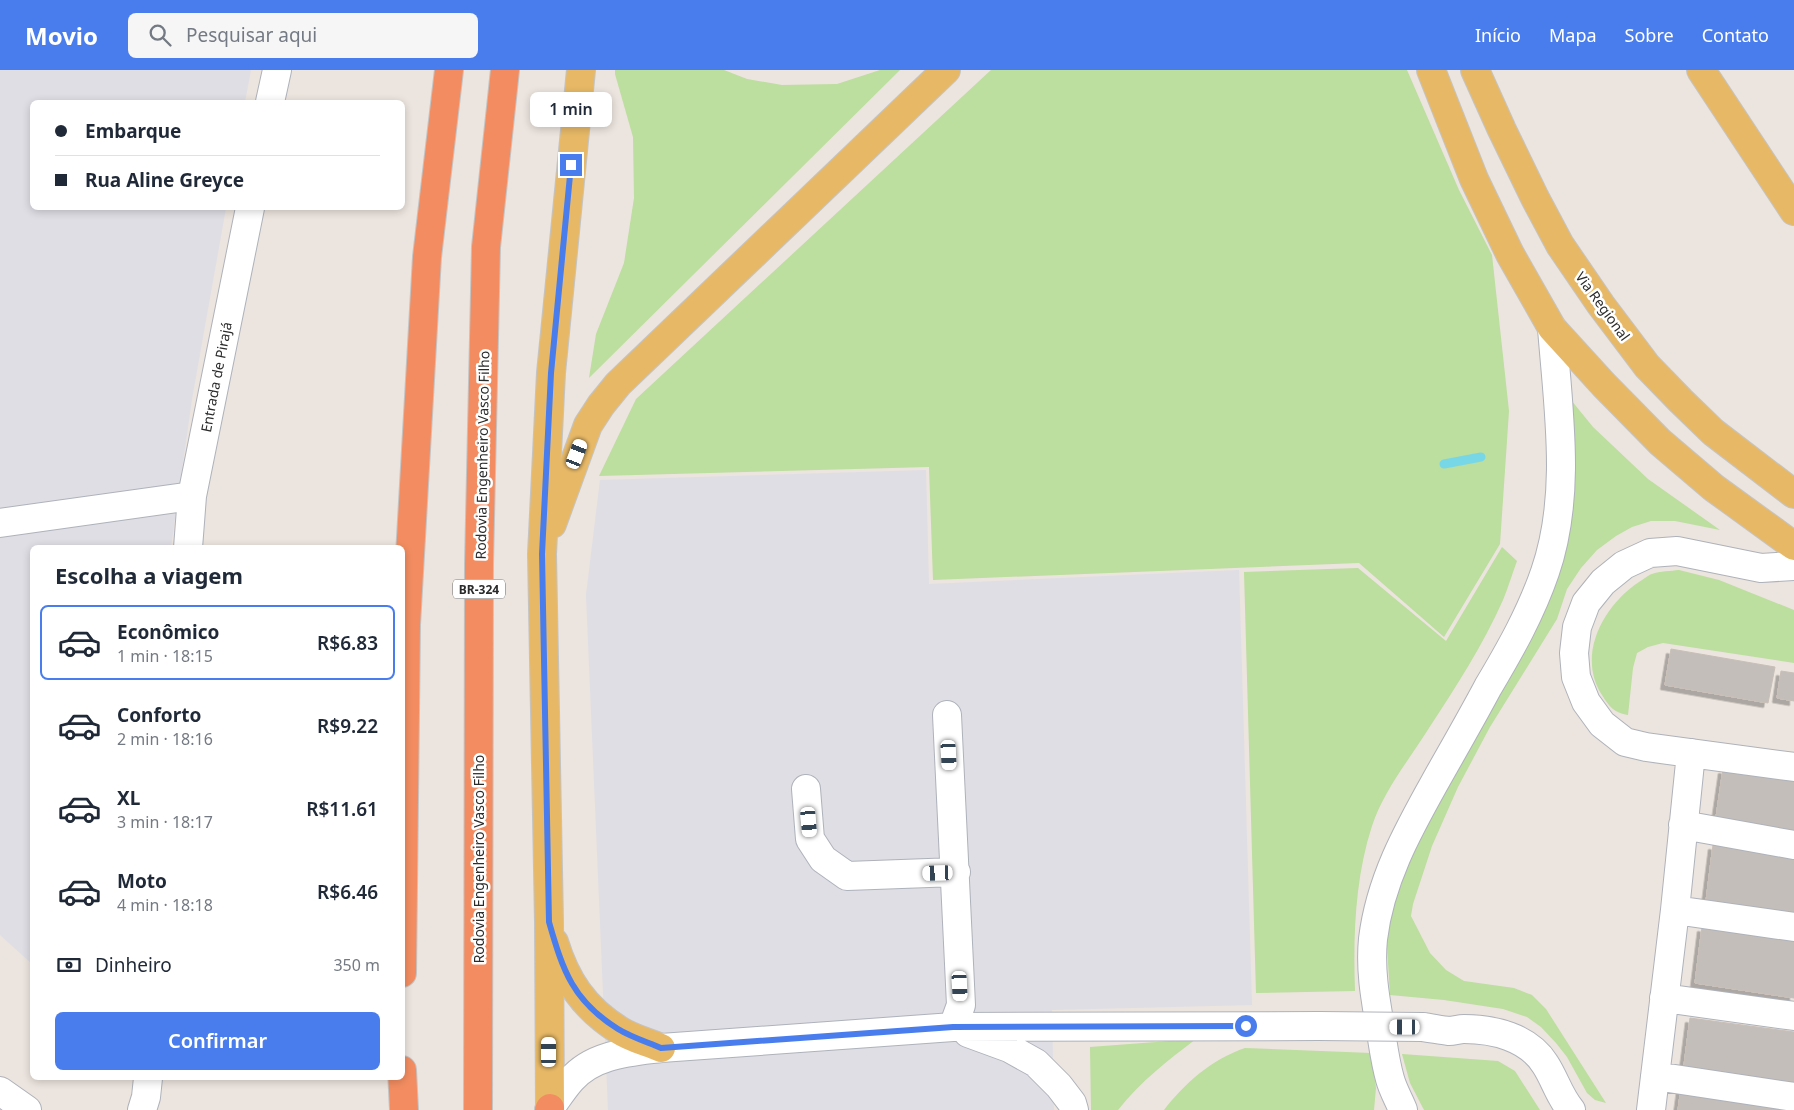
<!DOCTYPE html>
<html lang="pt">
<meta charset="utf-8">
<style>
:root{--surface:#fff;--page:#f6f6f7;--text:#1f2937;--muted:#747a83;--line:#e0e1e3;--accent:#497ded}
body{margin:0;font-family:"Noto Sans",sans-serif;background:var(--page);color:var(--text);height:100vh;display:flex;flex-direction:column;font-size:19px;white-space:nowrap}
*{box-sizing:border-box;margin:0}
p{font-size:16px;color:var(--muted)}
.icon{flex:none;width:28px;height:28px;fill:none;stroke:currentColor;stroke-width:2;stroke-linecap:round;stroke-linejoin:round}
.map{position:relative;flex:1;overflow:hidden}
.drawer{position:absolute;left:30px;top:475px;width:375px;height:535px;display:flex;flex-direction:column;background:var(--surface);border-radius:8px;box-shadow:0 2px 8px #0003}
.drawer>*{flex:none}
.banner{position:absolute;left:30px;top:30px;width:375px;height:110px;border-radius:8px;box-shadow:0 2px 8px #0003;display:grid;align-content:center;height:110px;padding:0 25px;background:var(--surface)}
.end{position:absolute;width:22px;height:22px;margin:-11px;border:6px solid #497ded;background:#fff;box-shadow:0 0 0 2px #fff}
.from{border-radius:50%}
.bubble{position:absolute;height:35px;border-radius:8px;background:var(--surface);box-shadow:0 2px 8px #0003;font-size:16px;font-weight:600;line-height:35px;text-align:center}
.car{position:absolute;width:15px;height:30px;margin:-15px -8px;border-radius:6px;box-shadow:0 0 4px 1px #0007;background:linear-gradient(#fff 24%,#345 0 40%,#fff 0 76%,#345 0 86%,#fff 0)}
.banner b{display:flex;align-items:center;gap:18px;height:48px;font-size:19px}
.banner b+b{border-top:1px solid var(--line)}
.banner i{width:12px;height:12px;background:var(--text)}
ul{padding:0;list-style:none}
li{display:flex;align-items:center;gap:15px;height:75px;margin:0 10px 8px;padding:0 15px;border:2px solid transparent;border-radius:8px}
li div{flex:1}
li b{display:block;font-size:19px}
li em{font-style:normal;font-weight:600}
li.selected{border-color:var(--accent)}
li>.icon{width:45px;height:45px;stroke-width:1.5}
h2{padding:0 25px;font-size:22px;line-height:60px}
.pay{display:flex;align-items:center;gap:12px;height:55px;padding:0 25px;font-size:19px}
.pay p{margin-inline-start:auto}
.primary-button{display:flex;gap:10px;margin-top:auto;padding:10px 25px}
.primary-button a{flex:1;height:58px;border-radius:8px;background:var(--accent);color:#fff;font-size:20px;font-weight:600;line-height:58px;text-align:center}
header{display:flex;align-items:center;gap:30px;box-sizing:border-box;height:70px;padding:0 25px;background:var(--accent);color:#fff}
header strong{font-size:24px}
nav{display:flex;gap:28px;margin-inline-start:auto;font-size:18px}
.search{width:350px;height:45px;background:var(--page);display:flex;align-items:center;gap:12px;box-sizing:border-box;padding:0 18px;border-radius:8px;color:var(--muted);font-size:19px}
.map>svg:first-child{display:block}
.industrial{fill:#dfdee5}
.green{fill:#bcde9e}
.lines{fill:none;stroke-linecap:round;stroke-linejoin:round}
.stream{stroke:#78d7e6;stroke-width:9}
.building{fill:#c4beba;stroke:#c7bfb7;filter:url(#shadow)}
.minor-casing{stroke:#aeb2ba;stroke-width:30}
.major-casing{stroke:#c4c4c4;stroke-width:30}
.highway-casing{stroke:#c4c4c4;stroke-width:30}
.minor{stroke:#fff;stroke-width:28}
.major{stroke:#e7b967;stroke-width:28}
.highway{stroke:#f38d61;stroke-width:28}
.minor-bridge-casing{stroke:#aeb2ba;stroke-width:30;stroke-linecap:butt}
.minor-bridge{stroke:#fff;stroke-width:28}
.route{stroke:#497ded;stroke-width:6}
.labels{text-anchor:middle;dominant-baseline:central;stroke-width:5;stroke-linejoin:round;paint-order:stroke}
.shield{fill:#fff;stroke:#6b6b6b;stroke-width:1}
.shield-label{font-size:12px;font-weight:bold;fill:#2b2b2b}
.street-label{font-size:14px;fill:#2b2b2b;stroke:#fff}
</style>
<header>
<strong>Movio</strong>
<div class="search"><svg class="icon" aria-label="search" viewBox="0 0 24 24"><circle cx="10" cy="10" r="6"/><path d="M15 15l6 6"/></svg>Pesquisar aqui</div>
<nav><a>Início</a><a>Mapa</a><a>Sobre</a><a>Contato</a></nav>
</header>
<div class="map">
<svg width="1794" height="1040" viewBox="0 0 1794 1040">
<defs>
<filter id="shadow"><feDropShadow dx="-4.5" dy="4.5" stdDeviation="0" flood-color="#0004"/></filter>
</defs>
<rect width="100%" height="100%" fill="#ece4de"/>
<path class="industrial" d="M0,0H251L245,32H32V138H226L192,329L171,477L32,478V894L0,865Z
M926,400L929,514L1239,500L1252,935L1052,940L1054,1040H608L586,525L600,410Z"/>
<path class="green" d="M615,0H724L747,9L782,15L837,14L880,0H900L589,308L596,264L624,193L634,128L633,67L615,4Z
M991,0H1407L1459,120L1492,185L1509,341L1500,474L1444,567L1359,493L933,510L929,397L599,406L636,329Z
M1571,330L1593,357L1648,409L1720,460L1675,451H1651L1632,457L1616,466L1597,480L1581,498L1567,519L1557,549L1490,657L1458,717L1432,776L1413,834L1411,846L1430,883L1446,900L1464,911L1514,918L1532,925L1546,939L1606,1033L1595,1030L1587,1023L1567,987L1556,973L1541,957L1527,947L1503,939L1444,930L1390,925L1387,876L1390,843L1419,763L1529,571Z
M1502,477L1517,491C1512,504 1508,518 1503,530C1483,575 1456,617 1429,658C1409,690 1384,720 1372,756C1355,808 1353,867 1355,921L1256,923L1244,502L1358,498L1446,571Z
M1679,500L1719,510L1794,540V593L1663,573L1648,577L1637,583L1633,598L1628,645C1614,643 1609,636 1602,625C1576,585 1604,535 1639,512C1643,510 1648,505 1652,504C1660,501 1671,501 1679,500Z
M1196,969C1167,991 1141,1011 1118,1040H1091L1090,977Z
M1245,978L1371,983L1376,1018L1374,1040H1164C1186,1012 1211,990 1245,978Z
M1402,984L1498,991L1515,1001L1540,1040H1424L1410,1013Z"/>
<g class="lines">
<path class="stream" d="M1444,394L1481,387"/>
</g>
<path class="building" d="M1671,579L1775,597L1768,633L1665,615Z
M1781,601L1794,603V631L1777,628Z
M1723,699L1794,709V765L1715,754Z
M1713,775L1794,786V843L1706,831Z
M1702,857L1794,870V928L1695,913Z
M1690,948L1794,962V1019L1683,1003Z
M1681,1018L1794,1040H1678Z"/>
<g class="lines">
<g class="minor-casing">
<path id="minor" d="M270,32L277,0
M0,453L192,426
M188,478L192,426L250,138
M1794,496L1761,498L1677,481L1650,483L1624,495L1603,512L1586,533L1577,557L1574,583L1576,607L1586,632L1602,654L1625,672L1646,677L1794,697
M947,645L961,935L953,957
M806,719L810,769L823,789L847,806L956,802
M1683,755L1794,775
M1675,840L1794,857
M1664,928L1794,946
M1422,957C1431,958 1440,960 1449,961C1454,961 1459,959 1464,959C1493,959 1528,967 1545,994C1555,1009 1559,1026 1571,1040
M968,963L1009,978L1036,993L1059,1016L1072,1033L1074,1040
M1655,1006L1794,1027
M0,1021L27,1040
M550,1038C557,1029 563,1019 571,1010C593,984 630,982 661,978L953,957L1319,956
M142,1040L146,1027L148,1008
M1403,1040C1399,1030 1393,1020 1390,1009C1385,992 1383,974 1380,956C1375,927 1370,899 1373,869C1380,811 1407,762 1435,712C1453,680 1471,649 1488,617C1510,580 1531,543 1545,502C1572,424 1558,338 1552,258
M1651,1040L1675,840L1691,683"/>
</g>
<g class="major-casing">
<path id="major" d="M1431,0L1474,109L1510,184L1552,258L1604,315L1660,372L1714,418L1794,476
M1475,0L1502,60L1535,128L1560,175L1601,235L1647,296L1681,331L1713,362L1794,424
M1701,0L1794,141
M552,454L588,355L601,335L618,314L946,0
M554,872C566,911 584,938 619,960C631,968 647,972 661,978
M550,1040L549,852L542,484L551,303L581,0"/>
</g>
<g class="highway-casing">
<path id="highway" d="M402,903L406,555L427,187L449,0
M402,1000L404,1040
M478,1040L479,494L486,177L505,0
M549,1040L550,1038"/>
</g>
<use href="#minor" class="minor"/>
<use href="#major" class="major"/>
<use href="#highway" class="highway"/>
<g class="minor-bridge-casing">
<path id="minor-bridge" d="M1319,956L1422,957"/>
</g>
<use href="#minor-bridge" class="minor-bridge"/>
</g>
<g class="lines">
<path class="route" d="M571,95L551,303L542,484L549,852C563,901 573,931 618,959C631,967 647,972 661,978L953,957L1246,956"/>
</g>
<g class="labels">
<rect class="shield" x="453" y="509.5" width="52" height="19" rx="4"/>
<g class="shield-label">
<text x="479" y="519">BR-324</text>
</g>
<g class="street-label">
<text transform="translate(1603 236) rotate(54)">Via Regional</text>
<text transform="translate(216 307) rotate(-79)">Entrada de Pirajá</text>
<text transform="translate(482 385) rotate(-89)">Rodovia Engenheiro Vasco Filho</text>
<text transform="translate(478 789) rotate(-90)">Rodovia Engenheiro Vasco Filho</text>
</g>
</g>
</svg>
<i class="end from" style="left:1246px;top:956px"></i>
<i class="end" style="left:571px;top:95px"></i>
<div class="bubble" style="left:530px;top:22px;width:82px">1 min</div>
<i class="car" style="left:577px;top:384px;rotate:21deg"></i>
<i class="car" style="left:949px;top:685px;rotate:177deg"></i>
<i class="car" style="left:809px;top:752px;rotate:175deg"></i>
<i class="car" style="left:938px;top:803px;rotate:268deg"></i>
<i class="car" style="left:960px;top:916px;rotate:177deg"></i>
<i class="car" style="left:1405px;top:957px;rotate:270deg"></i>
<i class="car" style="left:549px;top:982px;rotate:0deg"></i>
<div class="banner">
<b><i class="from"></i>Embarque</b>
<b><i></i>Rua Aline Greyce</b>
</div>
<section class="drawer">
<h2>Escolha a viagem</h2>
<ul>
<li class="selected"><svg class="icon" aria-label="car" viewBox="0 0 24 24"><path d="M5 17H2v-5l4-1 3-4h7l3 4 3 1v5h-3M9 17h6M6 11h13"/><circle cx="7" cy="17" r="2"/><circle cx="17" cy="17" r="2"/></svg><div><b>Econômico</b><p>1 min · 18:15</p></div><em>R$6.83</em></li>
<li><svg class="icon" aria-label="car" viewBox="0 0 24 24"><path d="M5 17H2v-5l4-1 3-4h7l3 4 3 1v5h-3M9 17h6M6 11h13"/><circle cx="7" cy="17" r="2"/><circle cx="17" cy="17" r="2"/></svg><div><b>Conforto</b><p>2 min · 18:16</p></div><em>R$9.22</em></li>
<li><svg class="icon" aria-label="car" viewBox="0 0 24 24"><path d="M5 17H2v-5l4-1 3-4h7l3 4 3 1v5h-3M9 17h6M6 11h13"/><circle cx="7" cy="17" r="2"/><circle cx="17" cy="17" r="2"/></svg><div><b>XL</b><p>3 min · 18:17</p></div><em>R$11.61</em></li>
<li><svg class="icon" aria-label="car" viewBox="0 0 24 24"><path d="M5 17H2v-5l4-1 3-4h7l3 4 3 1v5h-3M9 17h6M6 11h13"/><circle cx="7" cy="17" r="2"/><circle cx="17" cy="17" r="2"/></svg><div><b>Moto</b><p>4 min · 18:18</p></div><em>R$6.46</em></li>
</ul>
<div class="pay"><svg class="icon" aria-label="cash" viewBox="0 0 24 24"><path d="M3 7h18v10H3z"/><circle cx="12" cy="12" r="2"/></svg>Dinheiro<p>350 m</p></div>
<div class="primary-button"><a>Confirmar</a></div>
</section>
</div>
